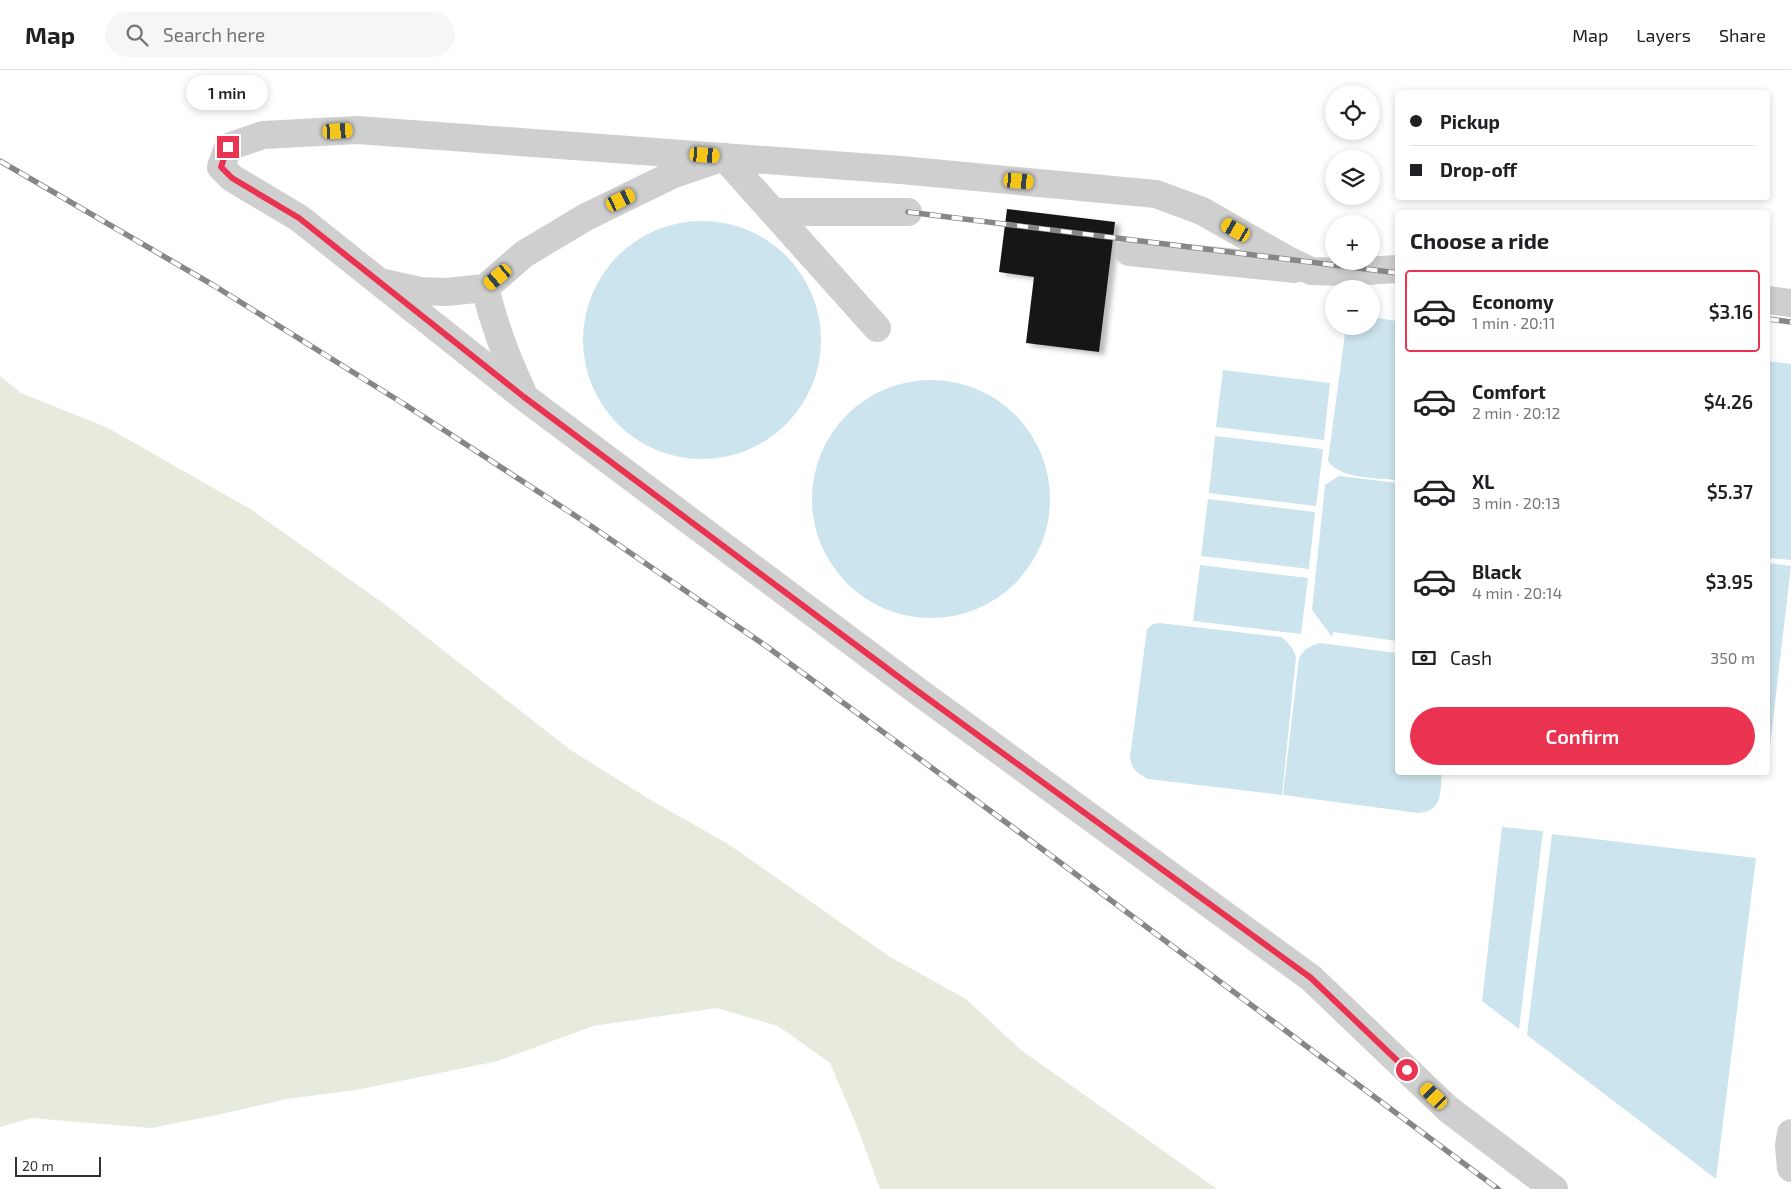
<!DOCTYPE html>
<meta charset="utf-8">
<style>
:root{--surface:#fff;--page:#f6f6f6;--text:#202124;--muted:#757577;--line:#e0e0e0;--accent:#e93350}
body{margin:0;font-family:"Exo 2",sans-serif;background:var(--page);color:var(--text);height:100vh;display:flex;flex-direction:column;font-size:19px;white-space:nowrap}
*{box-sizing:border-box;margin:0}
p{font-size:16px;color:var(--muted)}
.icon{flex:none;width:28px;height:28px;fill:none;stroke:currentColor;stroke-width:2;stroke-linecap:round;stroke-linejoin:round}
.map{position:relative;flex:1;overflow:hidden}
.details{position:absolute;left:1395px;top:140px;width:375px;height:565px;display:flex;flex-direction:column;background:var(--surface);border-radius:5px;box-shadow:0 2px 8px #0003}
.details>*{flex:none}
.banner{position:absolute;left:1395px;top:20px;width:375px;height:110px;border-radius:5px;box-shadow:0 2px 8px #0003;display:grid;align-content:center;height:110px;padding:0 15px;background:var(--surface)}
.buttons{position:absolute;left:1325px;top:15px;display:grid;gap:10px}
.buttons a{display:grid;place-items:center;width:55px;height:55px;border-radius:50%;background:var(--surface);box-shadow:0 2px 8px #0003;font-size:25px}
.scale{position:absolute;left:15px;bottom:12px;width:86px;box-sizing:border-box;padding-left:5px;border:2px solid #323232;border-top:0;font-size:14px;line-height:18px;white-space:nowrap;color:#323232;-webkit-text-stroke:4px #fff;paint-order:stroke}
.end{position:absolute;width:22px;height:22px;margin:-11px;border:6px solid #e93350;background:#fff;box-shadow:0 0 0 2px #fff}
.from{border-radius:50%}
.bubble{position:absolute;height:35px;border-radius:18px;background:var(--surface);box-shadow:0 2px 8px #0003;font-size:16px;font-weight:600;line-height:35px;text-align:center}
.car{position:absolute;width:15px;height:30px;margin:-15px -8px;border-radius:6px;box-shadow:0 0 4px 1px #0007;background:linear-gradient(#f5c518 24%,#345 0 40%,#f5c518 0 76%,#345 0 86%,#f5c518 0)}
.banner b{display:flex;align-items:center;gap:18px;height:48px;font-size:19px}
.banner b+b{border-top:1px solid var(--line)}
.banner i{width:12px;height:12px;background:var(--text)}
ul{padding:0;list-style:none}
li{display:flex;align-items:center;gap:15px;height:82px;margin:0 10px 8px;padding:0 5px;border:2px solid transparent;border-radius:5px}
li div{flex:1}
li b{display:block;font-size:19px}
li em{font-style:normal;font-weight:600}
li.active{border-color:var(--accent)}
li>.icon{width:45px;height:45px;stroke-width:1.5}
h2{padding:0 15px;font-size:22px;line-height:60px}
.pay{display:flex;align-items:center;gap:12px;height:55px;padding:0 15px;font-size:19px}
.pay p{margin-inline-start:auto}
.action{display:flex;gap:10px;margin-top:auto;padding:10px 15px}
.action a{flex:1;height:58px;border-radius:30px;background:var(--accent);color:#fff;font-size:20px;font-weight:600;line-height:58px;text-align:center}
header{display:flex;align-items:center;gap:30px;box-sizing:border-box;height:70px;padding:0 25px;background:var(--surface);border-bottom:1px solid var(--line)}
header strong{font-size:24px}
nav{display:flex;gap:28px;margin-inline-start:auto;font-size:18px}
.search{width:350px;height:45px;background:var(--page);display:flex;align-items:center;gap:12px;box-sizing:border-box;padding:0 18px;border-radius:28px;color:var(--muted);font-size:19px}
.map>svg:first-child{display:block}
.green{fill:#e6ebdd}
.water{fill:#cce4ee}
.building{fill:#191919;filter:url(#shadow)}
.lines{fill:none;stroke-linecap:round;stroke-linejoin:round}
.minor{stroke:#cfcfcf;stroke-width:28}
.rail-casing{stroke:#878787;stroke-width:5.5}
.rail{stroke:#fff;stroke-width:4;stroke-dasharray:11;stroke-linecap:butt}
.route{stroke:#e93350;stroke-width:6}
</style>
<header>
<strong>Map</strong>
<div class="search"><svg class="icon" aria-label="search" viewBox="0 0 24 24"><circle cx="10" cy="10" r="6"/><path d="M15 15l6 6"/></svg>Search here</div>
<nav><a>Map</a><a>Layers</a><a>Share</a></nav>
</header>
<div class="map">
<svg width="1791" height="1119" viewBox="0 0 1791 1119">
<defs>
<filter id="shadow"><feDropShadow dx="5.5" dy="3" stdDeviation="2.5" flood-color="#0004"/></filter>
</defs>
<rect width="100%" height="100%" fill="#fff"/>
<path class="green" d="M0,306L21,323L108,358L252,440L387,536L569,679L654,732L728,774L890,887L966,929L1021,980L1217,1119H880L856,1054L830,993L778,956L717,938L593,956L498,991L356,1020L287,1029L217,1045L151,1058L31,1048L0,1057Z"/>
<path class="water" d="M583 270a119 119 0 1 1 238 0a119 119 0 1 1-238 0Z
M1371,247L1397,251V410C1377,408 1340,409 1328,391L1346,256H1371Z
M1768,291L1791,294V490L1768,488Z
M1223,300L1330,313L1324,370L1216,357Z
M812 429a119 119 0 1 1 238 0a119 119 0 1 1-238 0Z
M1215,366L1323,379L1316,436L1209,423Z
M1339,406L1397,413V571L1333,562L1332,567L1312,540L1325,415Z
M1208,429L1315,442L1309,499L1201,486Z
M1768,493L1791,496L1768,693Z
M1200,495L1308,508L1301,564L1193,551Z
M1159,553L1281,567C1289,573 1293,578 1296,587L1282,725L1148,709C1138,704 1132,700 1130,688L1147,559L1153,554Z
M1320,573L1397,583L1398,702L1442,703C1440,721 1443,742 1418,743L1283,725L1299,588C1304,579 1310,576 1320,573Z
M1502,757L1543,761L1519,959L1482,931Z
M1552,764L1756,788L1716,1109L1527,965Z"/>
<path class="building" d="M1007,139L1115,152L1099,282L1026,273L1034,207L999,202Z"/>
<g class="lines">
<path class="minor" d="M774,142H908
M1129,182L1295,199
M1398,199L1347,202L1311,201L1286,189L1202,141L1156,124L901,100L357,60L263,65L228,77L221,97L232,108L299,148L524,327L916,620L1311,908L1448,1039L1554,1119
M384,213L420,221L446,222L485,218L524,184L586,147L674,104L724,87L877,258
M485,218C494,254 506,287 522,321
M1768,230L1791,233
M1791,1063L1789,1076L1791,1098"/>
<g class="rail-casing">
<path id="rail" d="M0,91L213,215L404,334L591,456L766,576L1034,773L1498,1119
M908,142L1398,203
M1768,249L1791,252"/>
</g>
<use href="#rail" class="rail"/>
</g>
<g class="lines">
<path class="route" d="M228,77L221,97L232,108L299,148L524,327L916,620L1311,908L1407,1000"/>
</g>
</svg>
<div class="buttons">
<a><svg class="icon" aria-label="locate" viewBox="0 0 24 24"><circle cx="12" cy="12" r="6"/><path d="M12 2v4M12 18v4M2 12h4M18 12h4"/></svg></a>
<a><svg class="icon" aria-label="layers" viewBox="0 0 24 24"><path d="M12 4l9 5-9 5-9-5zM3 14l9 5 9-5"/></svg></a>
<a>+</a>
<a>−</a>
</div>
<div class="scale">20 m</div>
<i class="end from" style="left:1407px;top:1000px"></i>
<i class="end" style="left:228px;top:77px"></i>
<div class="bubble" style="left:186px;top:5px;width:82px">1 min</div>
<i class="car" style="left:338px;top:61px;rotate:87deg"></i>
<i class="car" style="left:705px;top:85px;rotate:94deg"></i>
<i class="car" style="left:1019px;top:111px;rotate:95deg"></i>
<i class="car" style="left:621px;top:130px;rotate:64deg"></i>
<i class="car" style="left:1236px;top:160px;rotate:300deg"></i>
<i class="car" style="left:498px;top:207px;rotate:230deg"></i>
<i class="car" style="left:1434px;top:1026px;rotate:314deg"></i>
<div class="banner">
<b><i class="from"></i>Pickup</b>
<b><i></i>Drop-off</b>
</div>
<section class="details">
<h2>Choose a ride</h2>
<ul>
<li class="active"><svg class="icon" aria-label="car" viewBox="0 0 24 24"><path d="M5 17H2v-5l4-1 3-4h7l3 4 3 1v5h-3M9 17h6M6 11h13"/><circle cx="7" cy="17" r="2"/><circle cx="17" cy="17" r="2"/></svg><div><b>Economy</b><p>1 min · 20:11</p></div><em>$3.16</em></li>
<li><svg class="icon" aria-label="car" viewBox="0 0 24 24"><path d="M5 17H2v-5l4-1 3-4h7l3 4 3 1v5h-3M9 17h6M6 11h13"/><circle cx="7" cy="17" r="2"/><circle cx="17" cy="17" r="2"/></svg><div><b>Comfort</b><p>2 min · 20:12</p></div><em>$4.26</em></li>
<li><svg class="icon" aria-label="car" viewBox="0 0 24 24"><path d="M5 17H2v-5l4-1 3-4h7l3 4 3 1v5h-3M9 17h6M6 11h13"/><circle cx="7" cy="17" r="2"/><circle cx="17" cy="17" r="2"/></svg><div><b>XL</b><p>3 min · 20:13</p></div><em>$5.37</em></li>
<li><svg class="icon" aria-label="car" viewBox="0 0 24 24"><path d="M5 17H2v-5l4-1 3-4h7l3 4 3 1v5h-3M9 17h6M6 11h13"/><circle cx="7" cy="17" r="2"/><circle cx="17" cy="17" r="2"/></svg><div><b>Black</b><p>4 min · 20:14</p></div><em>$3.95</em></li>
</ul>
<div class="pay"><svg class="icon" aria-label="cash" viewBox="0 0 24 24"><path d="M3 7h18v10H3z"/><circle cx="12" cy="12" r="2"/></svg>Cash<p>350 m</p></div>
<div class="action"><a>Confirm</a></div>
</section>
</div>
